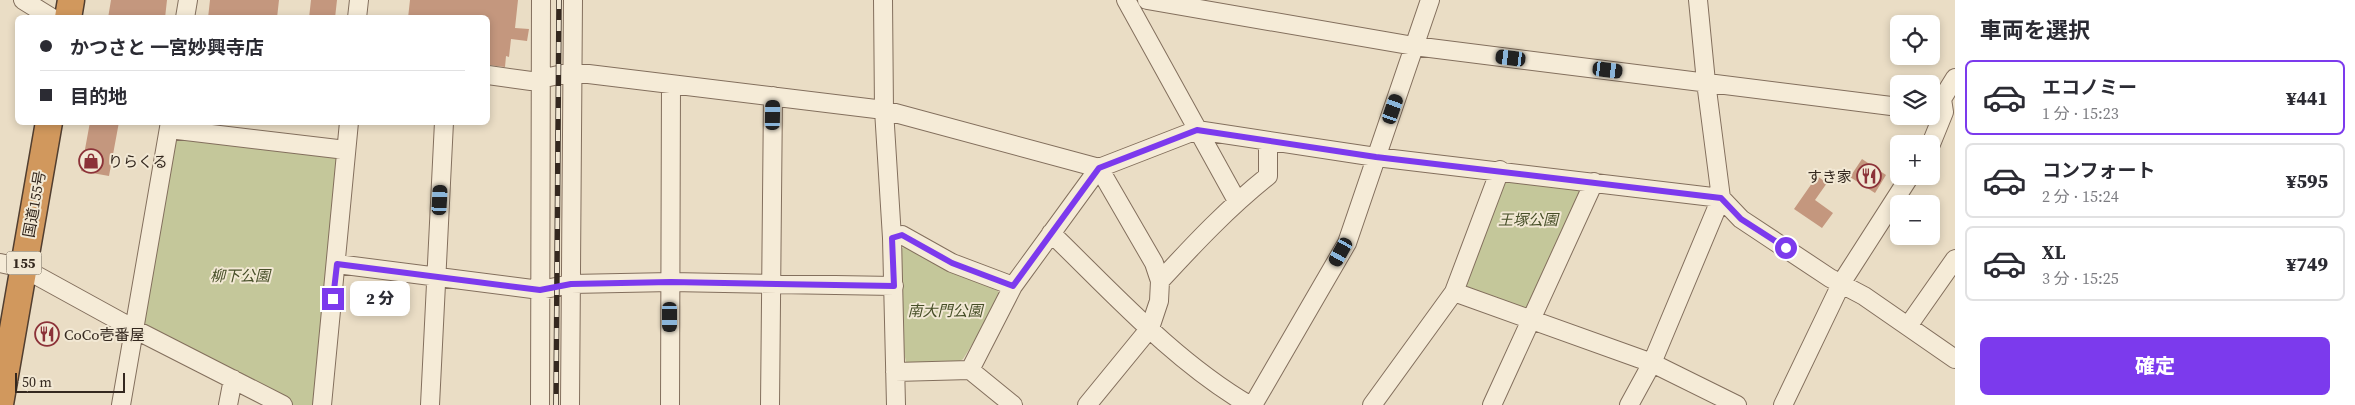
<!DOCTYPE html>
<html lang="ja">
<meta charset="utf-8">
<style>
:root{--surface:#fff;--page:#f2f2f3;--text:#2b2b33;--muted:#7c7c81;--line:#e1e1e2;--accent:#7c3aed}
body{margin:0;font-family:"Source Serif 4","Noto Sans JP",serif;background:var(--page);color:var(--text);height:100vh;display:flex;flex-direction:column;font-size:19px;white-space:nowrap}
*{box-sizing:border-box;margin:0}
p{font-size:16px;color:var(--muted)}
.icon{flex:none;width:28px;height:28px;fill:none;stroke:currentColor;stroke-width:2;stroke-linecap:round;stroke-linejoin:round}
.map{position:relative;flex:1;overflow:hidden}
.panel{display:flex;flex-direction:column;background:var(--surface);width:400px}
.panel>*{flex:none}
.guide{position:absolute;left:15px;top:15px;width:475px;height:110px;border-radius:8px;box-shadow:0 2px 8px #0003;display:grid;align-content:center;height:110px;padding:0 25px;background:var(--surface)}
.controls{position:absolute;left:1890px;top:15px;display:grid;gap:10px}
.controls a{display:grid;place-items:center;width:50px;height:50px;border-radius:8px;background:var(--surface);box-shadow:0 2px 8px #0003;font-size:25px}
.scale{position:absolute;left:15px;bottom:12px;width:110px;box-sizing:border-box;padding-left:5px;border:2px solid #34281f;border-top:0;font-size:14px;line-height:18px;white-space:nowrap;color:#34281f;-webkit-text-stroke:4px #f2e8d4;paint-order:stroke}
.end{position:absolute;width:22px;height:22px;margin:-11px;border:6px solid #7c3aed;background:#fff;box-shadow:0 0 0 2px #fff}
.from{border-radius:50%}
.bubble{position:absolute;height:35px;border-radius:8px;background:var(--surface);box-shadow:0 2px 8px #0003;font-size:16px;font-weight:800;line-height:35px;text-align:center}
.car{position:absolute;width:15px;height:30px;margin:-15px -8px;border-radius:6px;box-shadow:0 0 4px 1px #0007;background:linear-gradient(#222 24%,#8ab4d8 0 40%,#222 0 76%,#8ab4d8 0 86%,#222 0)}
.guide b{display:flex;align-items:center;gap:18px;height:48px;font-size:19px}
.guide b+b{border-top:1px solid var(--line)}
.guide i{width:12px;height:12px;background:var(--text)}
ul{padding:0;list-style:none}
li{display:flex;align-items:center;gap:15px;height:75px;margin:0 10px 8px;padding:0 15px;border:2px solid var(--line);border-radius:8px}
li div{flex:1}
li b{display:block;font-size:19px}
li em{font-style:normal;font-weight:800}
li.selected{border-color:var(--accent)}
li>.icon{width:45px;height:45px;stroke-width:1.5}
h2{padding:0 25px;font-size:22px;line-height:60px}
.button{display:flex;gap:10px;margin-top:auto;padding:10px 25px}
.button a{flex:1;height:58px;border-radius:8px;background:var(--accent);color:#fff;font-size:20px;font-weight:800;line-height:58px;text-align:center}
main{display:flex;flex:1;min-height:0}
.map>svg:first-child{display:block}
.green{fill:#c4c79a}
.building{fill:#c4977e}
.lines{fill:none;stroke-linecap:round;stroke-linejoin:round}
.minor-casing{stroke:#836f5d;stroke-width:20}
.highway-casing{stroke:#513e30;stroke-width:29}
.minor{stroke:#f5ebd7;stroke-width:18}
.highway{stroke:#d1985d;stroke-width:26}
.rail-casing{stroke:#34281f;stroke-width:5.5}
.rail{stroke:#f2e8d4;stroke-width:4;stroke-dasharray:11;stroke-linecap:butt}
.route{stroke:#7c3aed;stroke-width:6}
.labels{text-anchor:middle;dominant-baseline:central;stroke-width:4;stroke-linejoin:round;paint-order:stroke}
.shield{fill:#f2e8d4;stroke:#6d6255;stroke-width:1}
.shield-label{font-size:14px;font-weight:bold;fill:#34281f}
.poi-label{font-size:15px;fill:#34281f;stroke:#f2e8d4;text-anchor:start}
.street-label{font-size:15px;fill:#34281f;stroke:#f2e8d4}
.park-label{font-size:15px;font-style:italic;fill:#474f28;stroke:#f2e8d4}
</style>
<main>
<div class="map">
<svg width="1955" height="405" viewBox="0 0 1955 405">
<rect width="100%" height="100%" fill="#eaddc5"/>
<path class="green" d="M171,132L344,153L320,405H288L138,328Z
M1503,174L1587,186L1529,315L1459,289Z
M907,245L998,291L1001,299L963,359L958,362H906L903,347L901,249Z"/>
<path class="building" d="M111,0H167L165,18H108Z
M210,0H279L277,18H208Z
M311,0H337L335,18H309Z
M410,0H518L515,28L529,29L527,41L511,39L509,57L506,56L505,67L488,65V18H408Z
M90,122H119L109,176L81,171Z
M1862,159L1886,175L1875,193L1850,177Z
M1817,176L1827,183L1815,200L1833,213L1822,228L1794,209Z"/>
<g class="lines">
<g class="minor-casing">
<path id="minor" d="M23,0L52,18
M883,0L884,110L892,238L896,405
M1126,0L1237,201
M1147,0L1414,46L1899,107
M1698,0L1706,82L1721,198L1741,219L1830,278L1864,296L1955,359
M185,18L188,0
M357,18L359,0
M488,75L531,81L572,72L884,110L1099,168L1197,130L1376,157L1721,198L1652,363L1629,405
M169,129L346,150
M1931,144L1944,112L1942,99L1955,78
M1051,233C1113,293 1174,361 1249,405
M892,238L902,235L952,263L1013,286
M0,263L23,268L134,329L283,405
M337,264L540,290L571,284L671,282L894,286
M1160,281C1195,243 1228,208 1268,176V142
M1454,292L1652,363L1737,405
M1908,326L1955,259
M970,370L1013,286L1099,168L1154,263L1160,281L1159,301L1150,328L1087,405
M895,372L970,370L1013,405
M121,405L170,122
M228,405L233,379
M322,405L349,122
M430,405L444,122
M540,405L541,0
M570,405L573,0
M670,405L671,84
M770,405L773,96
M1253,405L1347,243L1430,0
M1372,405L1454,292L1500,170
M1492,405L1594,182
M1783,405L1842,282L1910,176"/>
</g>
<g class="highway-casing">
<path id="highway" d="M68,18L71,0
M0,404L49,122"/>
</g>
<use href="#minor" class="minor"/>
<use href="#highway" class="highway"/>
<g class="rail-casing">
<path id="rail" d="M556,405L559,0"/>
</g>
<use href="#rail" class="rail"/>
</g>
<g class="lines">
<path class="route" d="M333,299L337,264L540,290L571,284L671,282L894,286L892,238L902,235L952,263L1013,286L1099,168L1197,130L1376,157L1721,198L1741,219L1786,248"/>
</g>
<defs>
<g id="shop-ring" transform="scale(1.25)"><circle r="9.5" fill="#f2e8d4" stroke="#8c3238" stroke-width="1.5"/><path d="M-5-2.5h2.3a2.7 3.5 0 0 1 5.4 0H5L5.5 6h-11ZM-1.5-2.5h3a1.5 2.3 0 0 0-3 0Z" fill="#8c3238"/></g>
<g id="restaurant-ring" transform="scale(1.25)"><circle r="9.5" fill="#f2e8d4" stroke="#8c3238" stroke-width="1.5"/><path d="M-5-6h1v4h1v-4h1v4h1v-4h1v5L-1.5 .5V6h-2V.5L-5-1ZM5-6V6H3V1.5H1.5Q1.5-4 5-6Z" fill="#8c3238"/></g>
</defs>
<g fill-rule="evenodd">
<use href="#shop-ring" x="91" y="161"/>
<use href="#restaurant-ring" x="1869" y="176"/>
<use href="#restaurant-ring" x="47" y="334"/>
</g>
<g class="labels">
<rect class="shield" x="6.5" y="251.5" width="35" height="23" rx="4"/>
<g class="shield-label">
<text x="24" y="263">155</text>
</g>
<g class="poi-label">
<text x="108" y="161">りらくる</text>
<text x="1852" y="176" text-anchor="end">すき家</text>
<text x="64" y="334">CoCo壱番屋</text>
</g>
<g class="street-label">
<text transform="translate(34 204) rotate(-80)">国道155号</text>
</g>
<g class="park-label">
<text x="1528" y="219">王塚公園</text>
<text x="240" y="275">柳下公園</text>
<text x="945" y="310">南大門公園</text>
</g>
</g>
</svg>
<div class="controls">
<a><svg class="icon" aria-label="locate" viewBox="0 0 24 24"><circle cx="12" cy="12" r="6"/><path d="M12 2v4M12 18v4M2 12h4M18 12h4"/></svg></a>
<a><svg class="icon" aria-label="layers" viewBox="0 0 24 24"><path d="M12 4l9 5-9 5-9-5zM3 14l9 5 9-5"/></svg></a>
<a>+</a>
<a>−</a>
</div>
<div class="scale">50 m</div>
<i class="end from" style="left:1786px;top:248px"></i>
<i class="end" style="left:333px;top:299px"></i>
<div class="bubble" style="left:350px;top:281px;width:60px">2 分</div>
<i class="car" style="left:1511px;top:58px;rotate:277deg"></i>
<i class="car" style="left:1608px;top:70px;rotate:97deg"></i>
<i class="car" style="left:1393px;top:109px;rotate:19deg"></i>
<i class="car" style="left:773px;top:115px;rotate:1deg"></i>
<i class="car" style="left:440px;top:200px;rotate:3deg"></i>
<i class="car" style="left:1341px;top:252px;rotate:209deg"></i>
<i class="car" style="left:670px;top:317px;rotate:180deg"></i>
<div class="guide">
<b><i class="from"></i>かつさと 一宮妙興寺店</b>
<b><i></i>目的地</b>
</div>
</div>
<section class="panel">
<h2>車両を選択</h2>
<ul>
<li class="selected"><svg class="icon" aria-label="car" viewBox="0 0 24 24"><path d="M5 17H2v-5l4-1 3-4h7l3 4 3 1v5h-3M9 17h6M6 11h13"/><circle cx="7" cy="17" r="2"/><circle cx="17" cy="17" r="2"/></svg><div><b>エコノミー</b><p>1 分 · 15:23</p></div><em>¥441</em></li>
<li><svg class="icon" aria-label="car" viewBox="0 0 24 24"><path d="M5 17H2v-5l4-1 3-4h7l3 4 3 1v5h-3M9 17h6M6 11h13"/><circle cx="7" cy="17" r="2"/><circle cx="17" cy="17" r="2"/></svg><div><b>コンフォート</b><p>2 分 · 15:24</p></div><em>¥595</em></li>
<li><svg class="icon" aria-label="car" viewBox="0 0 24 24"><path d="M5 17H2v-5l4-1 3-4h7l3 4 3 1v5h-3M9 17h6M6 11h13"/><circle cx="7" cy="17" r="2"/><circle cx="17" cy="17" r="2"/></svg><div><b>XL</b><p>3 分 · 15:25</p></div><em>¥749</em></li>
</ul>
<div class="button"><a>確定</a></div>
</section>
</main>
